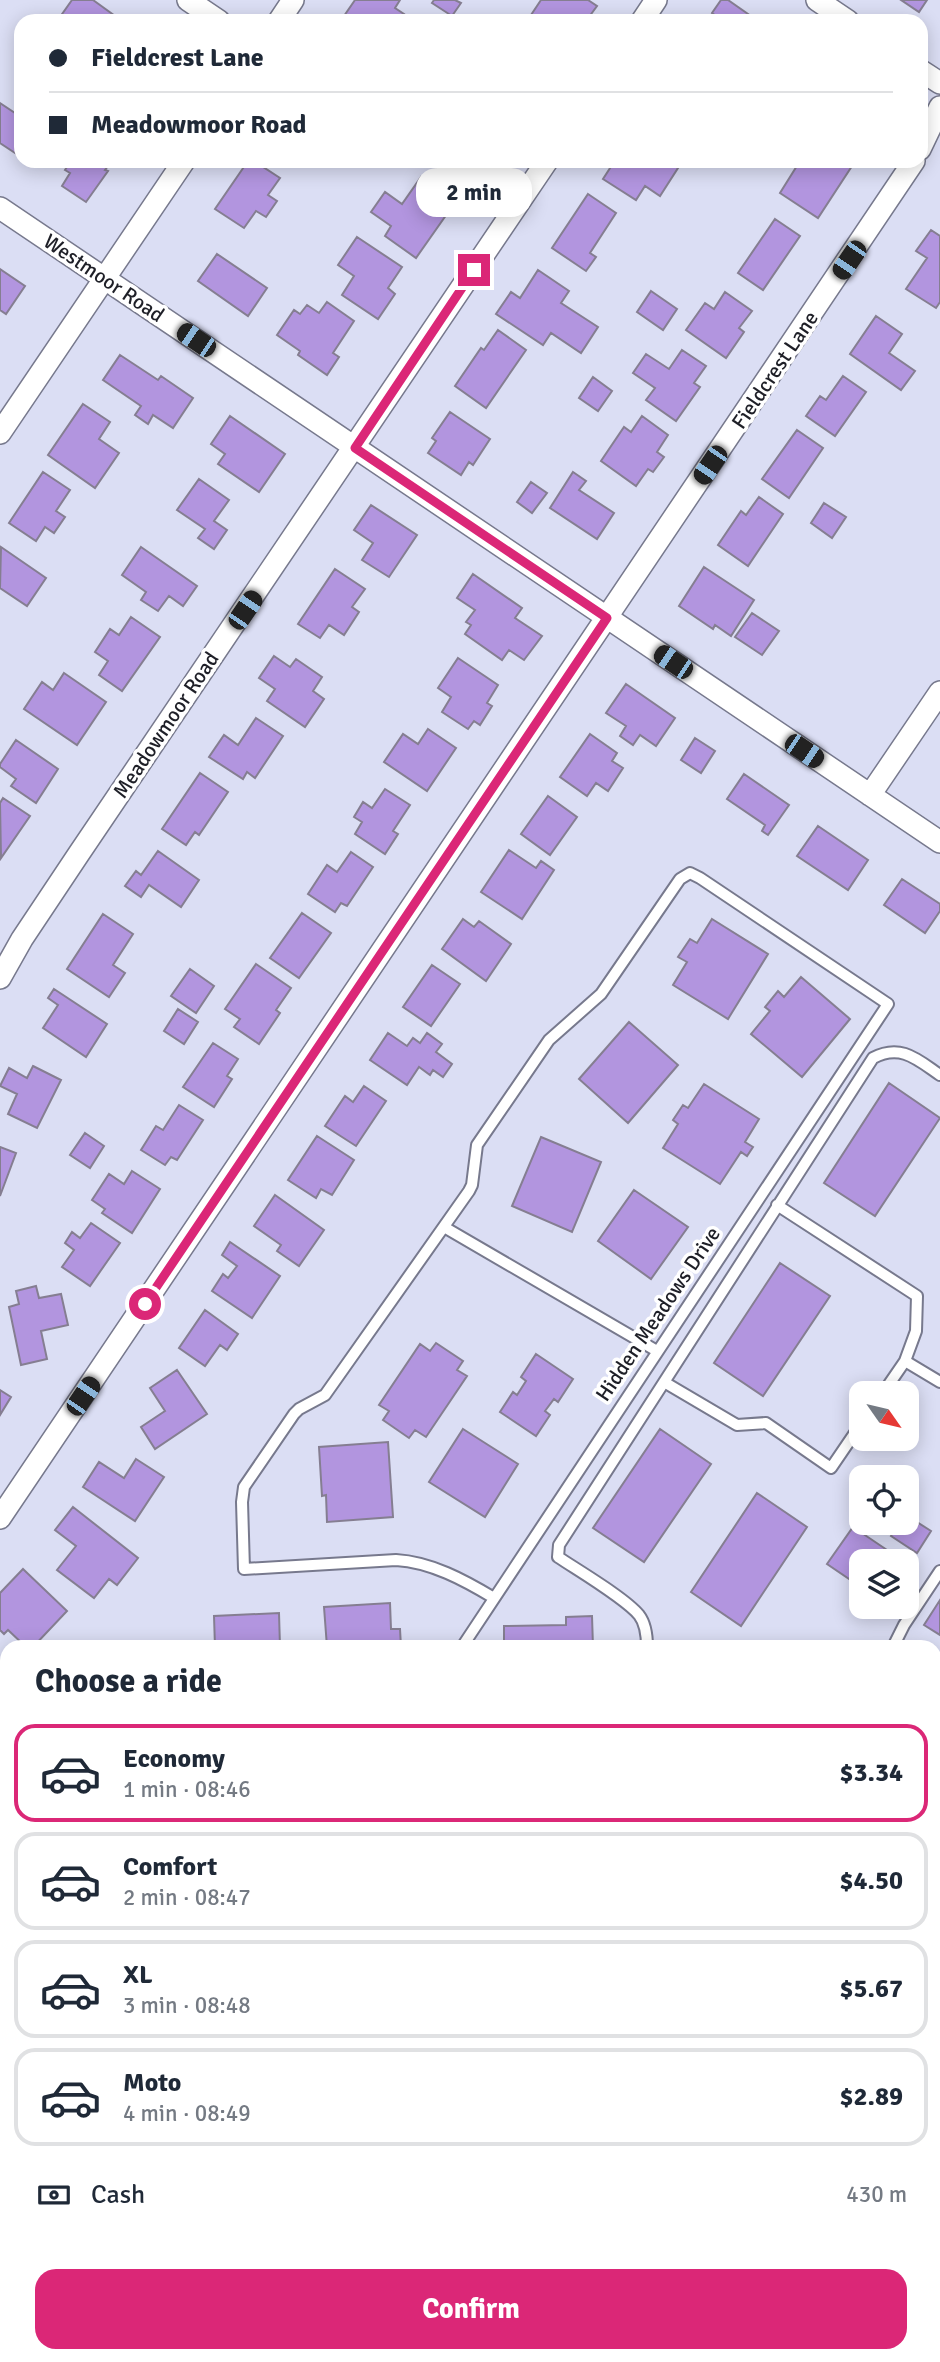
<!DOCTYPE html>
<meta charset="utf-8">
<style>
:root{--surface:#fff;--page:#f2f2f3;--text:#1f2937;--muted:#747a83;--line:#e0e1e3;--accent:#db2777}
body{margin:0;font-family:Signika,sans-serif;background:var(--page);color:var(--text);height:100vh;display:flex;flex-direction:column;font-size:26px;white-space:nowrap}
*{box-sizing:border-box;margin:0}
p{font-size:23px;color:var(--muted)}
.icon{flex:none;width:38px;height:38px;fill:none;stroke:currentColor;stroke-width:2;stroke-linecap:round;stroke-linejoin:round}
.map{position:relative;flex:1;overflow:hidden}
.sheet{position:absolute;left:0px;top:1640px;width:942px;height:723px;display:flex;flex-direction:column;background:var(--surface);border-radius:21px 21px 0 0;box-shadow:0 4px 18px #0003}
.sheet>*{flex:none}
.banner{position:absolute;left:14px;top:14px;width:914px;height:154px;border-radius:21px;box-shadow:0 4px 18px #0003;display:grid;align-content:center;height:154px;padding:0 35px;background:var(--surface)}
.needle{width:46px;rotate:124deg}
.buttons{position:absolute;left:849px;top:1381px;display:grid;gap:14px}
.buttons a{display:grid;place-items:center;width:70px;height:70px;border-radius:14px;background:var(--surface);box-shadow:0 4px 18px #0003;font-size:35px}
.end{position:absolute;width:32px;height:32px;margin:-16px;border:9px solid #db2777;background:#fff;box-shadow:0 0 0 4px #fff}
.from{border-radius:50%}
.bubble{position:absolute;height:49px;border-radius:21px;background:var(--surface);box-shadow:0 4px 18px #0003;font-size:23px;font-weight:800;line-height:49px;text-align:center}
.car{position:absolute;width:21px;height:42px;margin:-21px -10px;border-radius:9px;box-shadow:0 0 5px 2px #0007;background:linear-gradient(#222 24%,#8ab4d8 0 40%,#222 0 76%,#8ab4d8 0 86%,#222 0)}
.banner b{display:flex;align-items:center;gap:24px;height:66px;font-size:26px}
.banner b+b{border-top:2px solid var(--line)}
.banner i{width:18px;height:18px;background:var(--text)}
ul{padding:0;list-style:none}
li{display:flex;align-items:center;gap:21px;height:98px;margin:0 14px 10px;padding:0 21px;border:4px solid var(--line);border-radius:21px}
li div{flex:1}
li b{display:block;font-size:26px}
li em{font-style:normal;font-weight:800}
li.on{border-color:var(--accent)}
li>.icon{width:63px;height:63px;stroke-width:1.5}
h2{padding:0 35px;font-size:32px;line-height:84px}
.pay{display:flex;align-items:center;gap:18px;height:77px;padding:0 35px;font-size:26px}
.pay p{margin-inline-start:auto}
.primary-button{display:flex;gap:14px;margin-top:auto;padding:14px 35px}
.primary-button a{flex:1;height:80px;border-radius:21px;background:var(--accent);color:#fff;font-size:28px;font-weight:800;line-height:80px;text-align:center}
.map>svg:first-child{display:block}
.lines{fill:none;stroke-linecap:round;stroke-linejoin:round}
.river{stroke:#5eade1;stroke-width:38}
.building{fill:#b295df;stroke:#857e91;stroke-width:2}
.lane-casing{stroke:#77798d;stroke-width:14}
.street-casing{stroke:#77798d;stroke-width:24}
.secondary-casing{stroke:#77798d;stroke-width:35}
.lane{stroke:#fff;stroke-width:10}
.street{stroke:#fff;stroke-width:21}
.secondary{stroke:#fff;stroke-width:32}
.route{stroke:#db2777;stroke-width:9}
.labels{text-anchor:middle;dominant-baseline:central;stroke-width:7;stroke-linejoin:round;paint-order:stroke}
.street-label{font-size:21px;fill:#1e1f27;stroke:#fff}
</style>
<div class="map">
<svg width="940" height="2362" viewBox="0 0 940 2362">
<rect width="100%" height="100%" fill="#dbdef4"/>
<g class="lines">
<path class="river" d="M934,1971L940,1974
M0,2135L7,2134"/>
</g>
<path class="building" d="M72,0H93L122,21H66L60,17Z
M355,0H400L395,8L404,14L399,21H351L344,16Z
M434,0H455L461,3L452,16L432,3Z
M541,0H588L597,6L586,21H527Z
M721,0H728L758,21H723L712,13Z
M901,0H927L919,12Z
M0,103L21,117V157L0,143Z
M71,161H112L105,170L108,171L86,202L62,186L70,173L65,170Z
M248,161H254L280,178L268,195L277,201L266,217L256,211L244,228L215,209Z
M436,161H476L485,168L471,190L433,165Z
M623,161H667L678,168L660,196L645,186L636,200L603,179L614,162L619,166Z
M800,161H844L852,166L818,218L780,193Z
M421,177L456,201L416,258L385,236L391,226L371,212L385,192L402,204Z
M588,194L616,213L590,253L596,257L586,271L552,248Z
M775,219L800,236L763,290L738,273Z
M931,230L940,236V302L936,308L906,289L927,258L916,251Z
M357,237L402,267L388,288L395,294L378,319L342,295L354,276L338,265Z
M217,254L267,288L248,316L198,281Z
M0,269L25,286L6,314L0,310Z
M538,270L569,291L561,303L598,327L581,353L551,333L543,345L496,314L511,292L520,298Z
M651,291L677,309L663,330L637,312Z
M725,292L752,311L739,328L744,332L726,358L686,330L705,303L714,309Z
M327,302L354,321L333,353L339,357L327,375L298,355L300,351L277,335L294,310L300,314L307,305L319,313Z
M876,316L902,334L889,353L915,371L901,390L850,354Z
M498,330L526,350L486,408L455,386L481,348L484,350Z
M682,350L706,366L694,383L700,387L676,421L646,400L655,388L633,373L646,354L669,369Z
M120,355L158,380L161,376L193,398L173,428L153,415L148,424L135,415L141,406L103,380Z
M843,376L866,392L835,436L806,416L820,396L826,400Z
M593,377L612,391L598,411L579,398Z
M83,404L110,422L99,439L119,453L95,488L48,455Z
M450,412L490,439L473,465L469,462L461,475L428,453L436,441L432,438Z
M230,416L285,454L259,492L218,464L225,454L211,444Z
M642,416L668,435L657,452L664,457L653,472L648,469L636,486L601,461L624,427L631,432Z
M797,430L823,448L789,498L762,479Z
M43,472L70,490L56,511L65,517L54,533L45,527L36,541L9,523Z
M573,472L586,481L579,490L614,513L597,539L550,508Z
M199,479L229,500L214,521L227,530L214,549L198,538L205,529L177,510Z
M531,482L547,493L532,513L517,502Z
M759,497L783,514L748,566L718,545L741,511L746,515Z
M824,503L846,517L832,538L811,523Z
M371,505L417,535L389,577L362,560L373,543L354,530Z
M1,547L46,578L27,606L0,588Z
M141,547L197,586L183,606L169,596L158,611L141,600L146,592L122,575Z
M704,567L754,600L731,636L715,625L713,629L679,606Z
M335,569L365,589L352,607L359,612L344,635L329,625L320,638L298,624Z
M473,574L522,608L515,618L542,636L524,660L509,650L502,660L465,634L471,625L466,622L475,610L457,598Z
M752,613L779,631L762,655L735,637Z
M131,617L160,637L122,691L99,675L108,661L95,652L110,629L119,635Z
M274,656L290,667L296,659L322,677L313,691L324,699L305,727L267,701L275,689L259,678Z
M458,658L498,685L487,703L492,706L480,725L474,721L468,729L442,712L451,697L438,688Z
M64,673L106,702L77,745L24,709L42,682L53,690Z
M626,684L675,718L656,746L640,735L633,745L620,736L626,726L606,713Z
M256,718L283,736L255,778L247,772L243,779L209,757L224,735L238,745Z
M428,729L456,748L427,791L384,762L403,734L418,744Z
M590,734L617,753L612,761L623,768L608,791L596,783L587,796L560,777Z
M695,738L715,751L701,773L681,760Z
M16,740L58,769L36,803L11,786L16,779L0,767V764Z
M200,773L228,792L199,835L195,832L186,845L162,829Z
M744,774L789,805L768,835L762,831L765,825L727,799Z
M385,789L410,805L393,831L398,834L385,854L355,834L362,822L354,817L363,802L372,808Z
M548,796L577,817L550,855L521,834Z
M3,798L30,816L1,858L0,803Z
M818,826L868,860L848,890L797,856Z
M509,850L536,868L541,861L554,870L522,919L481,892Z
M158,851L199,880L181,907L149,885L141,897L125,886L136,871L141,875Z
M351,852L373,867L347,906L341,903L335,912L308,894L327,865L337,872Z
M902,879L940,904V911L925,933L884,905Z
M302,913L331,933L299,978L270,958Z
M103,914L133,934L113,965L125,973L109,997L67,969Z
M463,919L474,927L479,921L511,944L486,981L442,949Z
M712,919L768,954L728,1019L673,985L687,962L678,957L690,939L697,943Z
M256,964L291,988L276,1010L280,1013L259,1044L234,1027L240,1019L225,1009Z
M432,965L460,984L431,1026L403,1007Z
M190,969L214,986L196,1013L171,996Z
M801,977L850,1019L802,1077L751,1034L770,1011L765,1007L778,991L784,997Z
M54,989L107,1024L86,1057L43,1028L58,1005L48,998Z
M178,1009L198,1022L184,1044L164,1031Z
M629,1022L678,1065L628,1123L579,1079Z
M388,1033L407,1046L413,1038L420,1043L427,1033L442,1044L436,1052L452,1064L443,1077L433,1070L430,1075L419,1067L407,1085L370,1060Z
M213,1043L238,1059L227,1076L232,1079L214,1107L183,1087Z
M33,1066L61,1080L37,1128L8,1114L17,1094L0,1086L9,1068L27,1078Z
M889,1083L940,1118L875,1216L824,1183Z
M704,1084L759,1119L745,1142L753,1147L747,1156L741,1152L720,1184L663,1148L678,1124L673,1120L683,1105L688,1108Z
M364,1086L386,1101L356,1146L325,1126L345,1096L353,1102Z
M179,1105L203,1120L177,1160L171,1157L165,1165L141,1150L156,1126L163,1130Z
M85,1133L104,1146L90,1168L70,1155Z
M317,1136L354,1160L332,1195L321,1189L316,1198L288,1180Z
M541,1137L601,1162L572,1232L512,1206Z
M0,1147L16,1153L0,1196Z
M132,1171L160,1189L132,1233L102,1213L105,1209L92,1200L109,1174L124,1184Z
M634,1190L688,1227L651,1279L598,1241Z
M275,1195L324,1230L299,1266L277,1251L281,1245L254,1226Z
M91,1223L120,1243L90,1286L62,1267L74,1250L65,1243L72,1232L80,1238Z
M230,1242L280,1276L252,1318L212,1291L223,1274L228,1278L237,1266L222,1255Z
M780,1263L830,1296L763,1396L714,1363Z
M36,1286L39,1298L61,1294L68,1325L41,1331L47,1359L21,1365L9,1307L19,1304L16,1291Z
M205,1310L238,1334L227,1350L220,1345L205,1366L179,1348Z
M436,1343L463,1361L457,1370L467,1376L426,1437L415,1430L409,1438L383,1420L389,1411L379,1405L420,1344L430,1351Z
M536,1354L573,1379L558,1402L554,1399L545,1411L550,1415L536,1436L500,1412L513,1392L517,1395L526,1381L521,1377Z
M177,1370L207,1414L155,1449L141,1427L165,1411L150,1388Z
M0,1390L11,1397L0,1415Z
M463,1429L518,1464L485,1517L429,1482Z
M660,1429L711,1464L644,1562L593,1528Z
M388,1442L393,1517L327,1522L326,1495L322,1496L319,1447Z
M136,1459L164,1477L135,1521L83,1487L99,1462L124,1478Z
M757,1493L807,1527L741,1626L691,1592Z
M73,1507L138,1558L117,1585L109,1579L94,1598L57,1570L76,1546L55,1530Z
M906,1515L931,1531L917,1553L891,1536L900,1522H906Z
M853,1527L887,1550L880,1561H861V1587L827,1564Z
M23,1569L67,1611L33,1647H26L8,1630L4,1634L0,1630V1593Z
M940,1600V1635L924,1625Z
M390,1603L391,1629H400L401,1647H327L324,1607Z
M279,1613L280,1647H215L214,1616Z
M592,1616L593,1647H504V1626L566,1625V1617Z
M934,1664L940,1665V1696L937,1711H934Z
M7,1709V1764L0,1767V1712Z
M934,1814L940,1815V1860L934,1864Z
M7,1889V1960H0V1892Z
M80,2356H149L150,2362H80Z
M236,2356H319L320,2362H237Z
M751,2356H791L802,2362H747Z"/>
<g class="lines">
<g class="lane-casing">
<path id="lane" d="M777,1205L917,1296L916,1331L905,1361
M444,1227L657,1351
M664,1382L737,1425L766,1423L831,1468L861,1424
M883,1393L905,1361L940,1382
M462,1647L888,1004L700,878L690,873L680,879L601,994L549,1040L477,1145L472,1185L469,1191L325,1395L299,1409L294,1414L244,1487L242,1502L244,1569L396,1560C431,1562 464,1580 494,1598
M647,1647C647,1636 646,1624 639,1615C625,1598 579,1571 558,1557L559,1545L873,1058C901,1043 918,1060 940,1075
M893,1647L904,1625L940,1571
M934,1919L940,1909
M0,1992L7,1991"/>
</g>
<g class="street-casing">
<path id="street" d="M188,0L219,21
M817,0L848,21
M279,21L293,0
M642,21L656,0
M920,70L940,83
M920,149L940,107
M0,208L940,842
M0,433L184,161
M870,795L940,692
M0,978L22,939L78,855L547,161
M0,1518L914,161
M934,1761L940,1763
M0,1827L7,1824
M2,2061L7,2107
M38,2356V2362
M357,2356L359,2362
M860,2356L871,2362
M639,2362L653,2356"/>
</g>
<g class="secondary-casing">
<path id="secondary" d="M0,2062L7,2061
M934,2074L940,2075"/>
</g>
<use href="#lane" class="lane"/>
<use href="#street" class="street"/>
<use href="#secondary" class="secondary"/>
</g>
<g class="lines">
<path class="route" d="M145,1304L607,618L355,448L474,270"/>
</g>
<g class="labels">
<g class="street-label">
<text transform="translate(104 278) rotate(34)">Westmoor Road</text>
<text transform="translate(775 370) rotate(-56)">Fieldcrest Lane</text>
<text transform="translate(166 725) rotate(-56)">Meadowmoor Road</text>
<text transform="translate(658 1314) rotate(-56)">Hidden Meadows Drive</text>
</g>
</g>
</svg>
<div class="buttons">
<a><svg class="needle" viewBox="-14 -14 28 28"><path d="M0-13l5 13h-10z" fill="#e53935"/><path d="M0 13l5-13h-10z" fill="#747a83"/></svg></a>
<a><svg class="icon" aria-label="locate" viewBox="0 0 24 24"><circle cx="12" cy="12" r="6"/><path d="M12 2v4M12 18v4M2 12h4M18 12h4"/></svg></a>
<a><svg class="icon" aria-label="layers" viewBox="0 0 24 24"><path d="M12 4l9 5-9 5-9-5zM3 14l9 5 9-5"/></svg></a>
</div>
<i class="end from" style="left:145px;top:1304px"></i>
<i class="end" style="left:474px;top:270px"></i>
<div class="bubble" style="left:416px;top:168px;width:116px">2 min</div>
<i class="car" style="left:849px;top:260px;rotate:214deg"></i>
<i class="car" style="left:196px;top:340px;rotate:304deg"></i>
<i class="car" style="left:710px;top:465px;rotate:214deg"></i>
<i class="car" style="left:245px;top:610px;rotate:34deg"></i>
<i class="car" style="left:673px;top:662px;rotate:304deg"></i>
<i class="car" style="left:804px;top:751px;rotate:124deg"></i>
<i class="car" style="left:83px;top:1396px;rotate:34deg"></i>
<div class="banner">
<b><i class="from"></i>Fieldcrest Lane</b>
<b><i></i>Meadowmoor Road</b>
</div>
<section class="sheet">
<h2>Choose a ride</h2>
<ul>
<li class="on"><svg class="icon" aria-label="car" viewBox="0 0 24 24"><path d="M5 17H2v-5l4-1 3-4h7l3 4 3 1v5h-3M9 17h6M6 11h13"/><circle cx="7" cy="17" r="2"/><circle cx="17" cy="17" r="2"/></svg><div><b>Economy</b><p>1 min · 08:46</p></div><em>$3.34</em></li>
<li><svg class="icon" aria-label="car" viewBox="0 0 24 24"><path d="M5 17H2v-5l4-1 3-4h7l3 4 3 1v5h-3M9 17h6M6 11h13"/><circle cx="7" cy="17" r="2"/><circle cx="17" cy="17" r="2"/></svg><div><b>Comfort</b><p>2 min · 08:47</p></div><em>$4.50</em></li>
<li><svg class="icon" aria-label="car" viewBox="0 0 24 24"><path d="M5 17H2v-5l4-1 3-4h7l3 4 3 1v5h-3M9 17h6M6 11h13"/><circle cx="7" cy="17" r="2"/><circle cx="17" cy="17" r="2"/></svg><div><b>XL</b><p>3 min · 08:48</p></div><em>$5.67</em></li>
<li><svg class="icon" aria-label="car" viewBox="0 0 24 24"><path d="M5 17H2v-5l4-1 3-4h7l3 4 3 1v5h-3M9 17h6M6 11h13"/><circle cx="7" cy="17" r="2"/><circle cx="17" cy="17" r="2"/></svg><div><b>Moto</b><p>4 min · 08:49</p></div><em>$2.89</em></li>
</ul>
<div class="pay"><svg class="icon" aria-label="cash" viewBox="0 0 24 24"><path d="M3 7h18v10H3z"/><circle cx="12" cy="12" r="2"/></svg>Cash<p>430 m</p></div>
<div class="primary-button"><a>Confirm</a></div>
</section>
</div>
